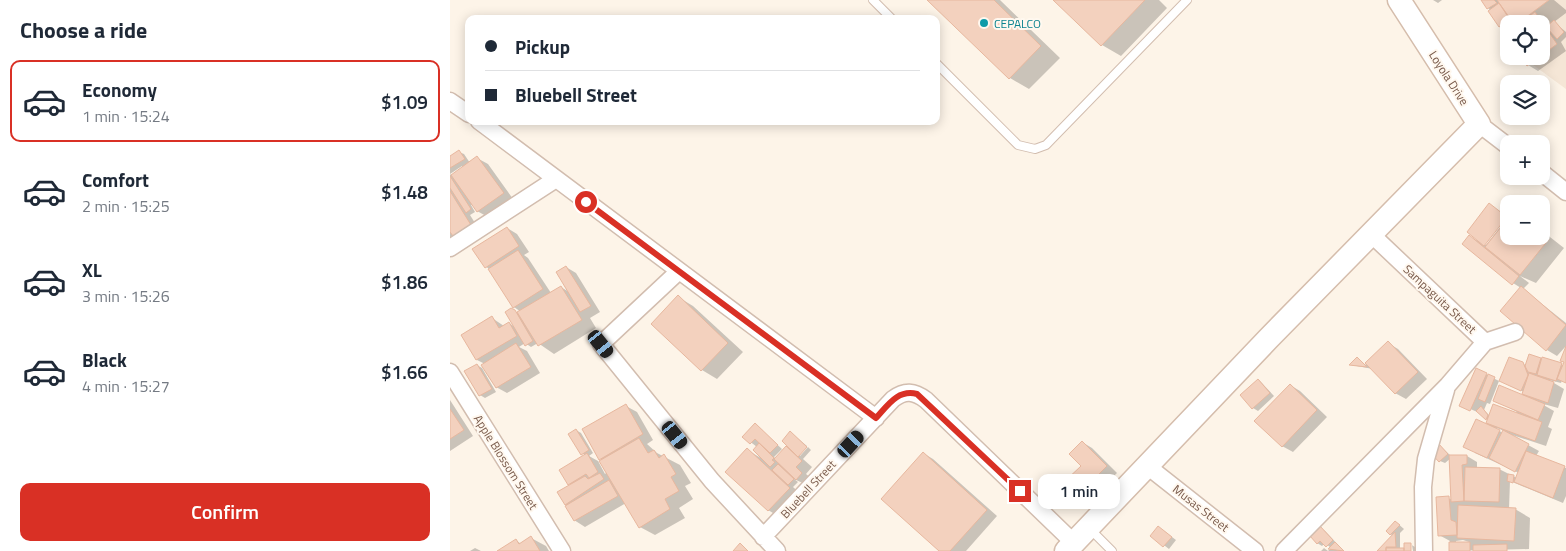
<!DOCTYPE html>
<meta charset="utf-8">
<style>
:root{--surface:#fff;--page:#f6f6f7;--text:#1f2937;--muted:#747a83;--line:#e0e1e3;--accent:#d93025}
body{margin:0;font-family:"Titillium Web",sans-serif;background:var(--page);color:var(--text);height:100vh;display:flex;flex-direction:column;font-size:19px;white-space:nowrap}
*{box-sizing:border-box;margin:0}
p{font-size:16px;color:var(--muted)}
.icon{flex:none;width:28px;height:28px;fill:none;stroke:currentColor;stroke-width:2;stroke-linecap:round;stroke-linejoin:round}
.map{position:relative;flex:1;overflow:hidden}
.side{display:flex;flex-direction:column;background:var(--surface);width:450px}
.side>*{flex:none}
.hud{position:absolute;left:15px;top:15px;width:475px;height:110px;border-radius:10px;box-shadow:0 2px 12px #0003;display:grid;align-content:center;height:110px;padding:0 20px;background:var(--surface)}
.controls{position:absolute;left:1050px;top:15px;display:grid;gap:10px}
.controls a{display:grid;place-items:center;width:50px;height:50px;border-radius:10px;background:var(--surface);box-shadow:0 2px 12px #0003;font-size:25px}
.end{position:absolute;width:22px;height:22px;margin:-11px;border:6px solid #d93025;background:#fff;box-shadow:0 0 0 2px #fff}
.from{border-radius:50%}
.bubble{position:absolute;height:35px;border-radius:10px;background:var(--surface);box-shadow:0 2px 12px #0003;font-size:16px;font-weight:600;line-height:35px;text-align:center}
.car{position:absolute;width:15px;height:30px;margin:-15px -8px;border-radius:6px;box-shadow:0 0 4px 1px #0007;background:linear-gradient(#222 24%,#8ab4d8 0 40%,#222 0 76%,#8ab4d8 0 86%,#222 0)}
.hud b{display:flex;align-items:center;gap:18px;height:48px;font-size:19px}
.hud b+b{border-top:1px solid var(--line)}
.hud i{width:12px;height:12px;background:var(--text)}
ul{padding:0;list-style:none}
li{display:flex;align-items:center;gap:15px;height:82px;margin:0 10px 8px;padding:0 10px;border:2px solid transparent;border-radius:10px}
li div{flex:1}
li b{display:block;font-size:19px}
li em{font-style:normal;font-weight:600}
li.on{border-color:var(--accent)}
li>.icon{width:45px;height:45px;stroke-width:1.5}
h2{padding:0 20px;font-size:22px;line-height:60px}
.action{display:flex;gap:10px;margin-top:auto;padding:10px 20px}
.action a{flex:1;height:58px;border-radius:10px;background:var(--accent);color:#fff;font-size:20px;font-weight:600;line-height:58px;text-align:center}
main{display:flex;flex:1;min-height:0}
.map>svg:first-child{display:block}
.residential{fill:#f5e6d6}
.shadow{fill:#0003;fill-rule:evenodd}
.building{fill:#f3d1be;stroke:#e7b79e}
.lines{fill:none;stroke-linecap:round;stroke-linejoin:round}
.lane-casing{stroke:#d2bdaf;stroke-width:10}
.street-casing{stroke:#d2bdaf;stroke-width:19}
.secondary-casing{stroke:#d5bdac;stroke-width:25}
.lane{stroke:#fff;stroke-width:8}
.street{stroke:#fff;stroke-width:16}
.secondary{stroke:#fff;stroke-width:22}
.route{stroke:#d93025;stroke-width:6}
.culture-dot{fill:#0f9aa8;stroke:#fff8ef;stroke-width:2}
.labels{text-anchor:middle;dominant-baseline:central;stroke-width:4;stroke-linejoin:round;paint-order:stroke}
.culture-label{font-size:12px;fill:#0d838f;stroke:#fff8ef;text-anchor:start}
.street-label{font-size:12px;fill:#78594a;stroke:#fff8ef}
</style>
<main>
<section class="side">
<h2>Choose a ride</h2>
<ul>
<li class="on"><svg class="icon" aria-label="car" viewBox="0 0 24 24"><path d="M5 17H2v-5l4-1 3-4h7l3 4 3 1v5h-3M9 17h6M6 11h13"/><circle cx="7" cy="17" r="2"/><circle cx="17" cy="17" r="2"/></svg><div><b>Economy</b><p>1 min · 15:24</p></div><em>$1.09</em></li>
<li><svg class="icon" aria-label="car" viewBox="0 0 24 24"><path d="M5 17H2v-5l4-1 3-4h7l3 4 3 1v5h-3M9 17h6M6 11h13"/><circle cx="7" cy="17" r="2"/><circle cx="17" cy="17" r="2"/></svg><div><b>Comfort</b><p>2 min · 15:25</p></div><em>$1.48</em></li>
<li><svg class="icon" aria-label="car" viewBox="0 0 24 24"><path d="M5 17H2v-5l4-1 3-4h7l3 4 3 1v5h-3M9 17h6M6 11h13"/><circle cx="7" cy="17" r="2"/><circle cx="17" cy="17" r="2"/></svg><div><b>XL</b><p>3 min · 15:26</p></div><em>$1.86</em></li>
<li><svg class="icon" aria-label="car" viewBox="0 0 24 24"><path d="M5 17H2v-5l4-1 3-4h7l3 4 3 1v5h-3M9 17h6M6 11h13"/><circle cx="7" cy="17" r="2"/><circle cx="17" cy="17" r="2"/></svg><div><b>Black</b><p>4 min · 15:27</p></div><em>$1.66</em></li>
</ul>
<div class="action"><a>Confirm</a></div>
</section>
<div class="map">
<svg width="1116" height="551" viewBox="0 0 1116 551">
<rect width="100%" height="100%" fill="#fdf4e8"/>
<path class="residential" d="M1035,0H1116V89L1071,56H1091V24H1059V37Z"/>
<path class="shadow" d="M479,0H550L610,58L579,89L560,78Z
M605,0H709L717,8L671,56L652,45Z
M983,0H992L988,3Z
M1033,0H1104L1116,10V13L1104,22L1116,32V37L1111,42L1116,51L1088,71L1078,65L1072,56H1091V24L1065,23L1059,24L1055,29L1050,26Z
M9,152L14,154L20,163L27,158L38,164L63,199L38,217L27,211L23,204L21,205L25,212L20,215L30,231L3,239L0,237V174L2,176L13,168L12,166L0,174V158Z
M1040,205L1056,215L1032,245H1036L1058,217L1059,236H1091V230L1114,248L1086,283L1070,276L1079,283L1073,289L1116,323V346L1107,356L1097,350L1052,311L1071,288L1063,283L1019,237L1031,242Z
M57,228L67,234L79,252L74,255L78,258L101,293L111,287L119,292L116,267L126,273L150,312L140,318L146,328L104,354L88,343L81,347L75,343L69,347L77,351L90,373L57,393L46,387L35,364L27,360L13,336L42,318L54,326L59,323L65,327L61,309L68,313L71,312L64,307L40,269L36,267Z
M228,297L243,306L293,352L267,379L252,370L203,324Z
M938,343L948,349L977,379L956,399L945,393L923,369L901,365L907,359L915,365Z
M1116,349V382L1112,380L1111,383L1099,380L1114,389L1108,408L1090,403L1104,411L1098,427L1102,429L1096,446L1056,433L1089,451L1086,456L1116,468V496L1113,503L1060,481L1059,509H1065L1080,518L1079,549L1000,551V541L989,535L987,498L1002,499L1001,458L995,463L990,461L989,445L1001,456H1017L1027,462V469H1049L1067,478L1069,473L1025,453L1039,421L1032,414L1011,405L1027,370L1049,381L1040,404L1037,403L1034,410L1040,416L1066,414L1067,412L1044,400L1072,396L1074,392L1060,386L1072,363L1077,366L1080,355L1114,366ZM1047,428L1054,431L1053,433L1046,429ZM1013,540L1019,542L1006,543V541Z
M27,365L32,368L46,392L35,398L30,395L16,372Z
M809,380L824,396L808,411L803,408Z
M840,385L850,391L877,417L843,452L832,446Z
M0,400L23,436L0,451Z
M176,406L187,412L203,440L197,444L207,453L230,465L241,483L235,486L243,499L229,508L235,518L205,535L190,527L176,503L135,527L124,520L109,493L122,485L119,484L135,456L120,434L126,430L131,433L143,453L139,456L148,461L155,474L157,472L153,460L150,459Z
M306,425L332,449L324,457L326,459L337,447L342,450L341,433L357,446L348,455L350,456L358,447L361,450L353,459L362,467L356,474L362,479L357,485L344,479L348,482L343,487L354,497L333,519L318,510L297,450L311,458L307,447L294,437Z
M632,442L642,448L667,473L640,499L630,493L617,481L633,466Z
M473,453L483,459L547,516L516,551H491Z
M946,522L954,529L950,533V549H955L960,544L965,547L966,551H963L962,545H960V551H928L943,536L937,531Z
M870,528L875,531L894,551H871L874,548L878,551L881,548L875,543L872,546L867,543Z
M714,531L726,540L719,549L702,536Z
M81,538L96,546L99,551H49L66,540L71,544Z
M25,548L31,551H20Z"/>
<path class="building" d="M477,0H544L591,46L559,79Z
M603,0H695L651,46Z
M1031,0H1044L1047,3L1037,9Z
M1047,0H1099L1067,24H1064Z
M1049,3L1060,20L1049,27L1038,11Z
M1085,12L1107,44L1091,56V24H1069Z
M1104,20L1114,32L1107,39L1096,27Z
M1070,56H1090L1077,66Z
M9,150L15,159L0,168V156Z
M27,156L54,193L27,212L1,175Z
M0,176L21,209L16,213L0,188Z
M0,191L21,225L3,236L0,232Z
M1039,203L1057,217L1034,246L1017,232Z
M1059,217V236H1091V232L1099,239L1070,275L1035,247Z
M57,227L69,246L35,268L22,249Z
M1019,235L1069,276L1062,285L1012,244Z
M68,250L93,289L63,308L38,269Z
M116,266L141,306L130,312L106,272Z
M111,286L132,320L88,346L67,312Z
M1071,286L1116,325L1096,351L1050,311Z
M228,295L278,343L251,371L201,324Z
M61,308L65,310L83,341L75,346L55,312Z
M42,316L49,328L59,322L67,336L26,360L11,335Z
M938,341L968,372L945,394L915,363Z
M66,343L81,367L46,388L31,365Z
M1116,346V383L1107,379L1114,362L1110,361Z
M1079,354L1091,358L1086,374L1078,372L1075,366Z
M907,357L917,367L899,365Z
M1059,357L1073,362L1078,375L1071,391L1049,381Z
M1092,357L1112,363L1106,381L1087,375Z
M27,364L42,389L29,396L14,371Z
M1026,368L1037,373L1020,411L1009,406Z
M1079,373L1104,382L1098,403L1072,394Z
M1038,374L1045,377L1035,402L1028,399Z
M808,379L820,393L802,409L790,395Z
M840,384L867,410L832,447L804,421Z
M1049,385L1095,404L1088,420L1043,401Z
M176,404L193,434L149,460L132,429Z
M1043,404L1092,422L1085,441L1036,423Z
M1031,406L1038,415L1036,420L1026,411Z
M0,409L14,430L0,439Z
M1026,419L1050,430L1037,458L1013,447Z
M305,423L328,445L320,453L305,439L300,444L292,437Z
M126,429L139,450L131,455L118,434Z
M1053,430L1079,444L1065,472L1039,458Z
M340,431L357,447L348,457L332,441Z
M189,438L198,453L204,450L209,458L214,454L226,474L221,477L229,491L215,499L220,509L189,528L149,461Z
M632,441L657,466L629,494L615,481L631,466L619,454Z
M309,443L324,458L322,460L325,462L320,467L303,450Z
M989,444L998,454L989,462L980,452Z
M336,446L352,461L346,467L352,473L346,480L324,459Z
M297,448L340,488L318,511L275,472Z
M1076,451L1115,466L1103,498L1064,482Z
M473,452L537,510L500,551H489L431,499Z
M137,453L148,472L139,478L136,474L118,485L109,470Z
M999,455H1017V464L1012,465L1014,501L1001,502Z
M328,464L344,479L338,485L322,470Z
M1015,467L1050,468L1049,502L1014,501Z
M150,473L154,479L115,505L107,492L135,476L138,479Z
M1058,474L1064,475L1063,483L1057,481Z
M159,480L168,496L124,521L115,506Z
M999,496L1001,520L1006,522L1007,535L988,536L986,497Z
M1008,505L1066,508L1064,541L1007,538Z
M945,521L950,525L940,535L936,531Z
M708,526L722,537L713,547L700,536Z
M870,526L883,540L876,547L870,541L867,544L860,536Z
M945,532L946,547H936V551H927Z
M81,536L90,551H47L66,539L69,544Z
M885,542L894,551L878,549Z
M999,542H1020V551H999Z
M290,543L298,551H283Z
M954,543H961V551H954Z
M1057,544V551H1023V545Z
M936,548H954V551H936Z"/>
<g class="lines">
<g class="lane-casing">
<path id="lane" d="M423,0L442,19
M486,63L568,145L585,149L596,145L737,0
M640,529L662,551"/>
</g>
<g class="street-casing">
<path id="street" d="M0,101L19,114
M29,121L426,418
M1029,124L1059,147
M1091,172L1116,192
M921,234L1035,342L1065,332
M0,248L106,179
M229,271L151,344L262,481L327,551
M0,372L112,551
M696,465L805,551
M313,537L443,399C455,390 464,391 476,400L624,543
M834,551L998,385L1035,342
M974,551L973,487L976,459L996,390"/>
</g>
<g class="secondary-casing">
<path id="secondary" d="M616,551L818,339L1029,124L949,0"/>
</g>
<use href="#lane" class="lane"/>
<use href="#street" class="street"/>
<use href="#secondary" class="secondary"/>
</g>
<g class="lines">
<path class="route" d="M136,202L426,418C438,405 448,389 467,394L570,491"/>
</g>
<circle class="culture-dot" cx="534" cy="23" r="5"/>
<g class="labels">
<g class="culture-label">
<text x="544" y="23">CEPALCO</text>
</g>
<g class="street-label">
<text transform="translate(999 78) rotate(57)">Loyola Drive</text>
<text transform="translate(990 299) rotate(43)">Sampaguita Street</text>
<text transform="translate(56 462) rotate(58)">Apple Blossom Street</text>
<text transform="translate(358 489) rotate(-47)">Bluebell Street</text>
<text transform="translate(751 508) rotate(38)">Musas Street</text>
</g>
</g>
</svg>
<div class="controls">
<a><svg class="icon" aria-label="locate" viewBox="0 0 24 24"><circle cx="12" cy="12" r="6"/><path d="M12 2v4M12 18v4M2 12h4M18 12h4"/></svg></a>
<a><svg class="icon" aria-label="layers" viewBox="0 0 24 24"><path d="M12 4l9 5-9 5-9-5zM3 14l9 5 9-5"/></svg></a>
<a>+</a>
<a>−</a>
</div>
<i class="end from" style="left:136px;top:202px"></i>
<i class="end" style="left:570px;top:491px"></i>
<div class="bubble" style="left:588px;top:474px;width:82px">1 min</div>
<i class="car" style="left:151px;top:344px;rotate:141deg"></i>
<i class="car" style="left:225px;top:435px;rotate:141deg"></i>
<i class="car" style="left:401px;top:444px;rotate:43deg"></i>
<div class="hud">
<b><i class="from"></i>Pickup</b>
<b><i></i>Bluebell Street</b>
</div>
</div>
</main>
